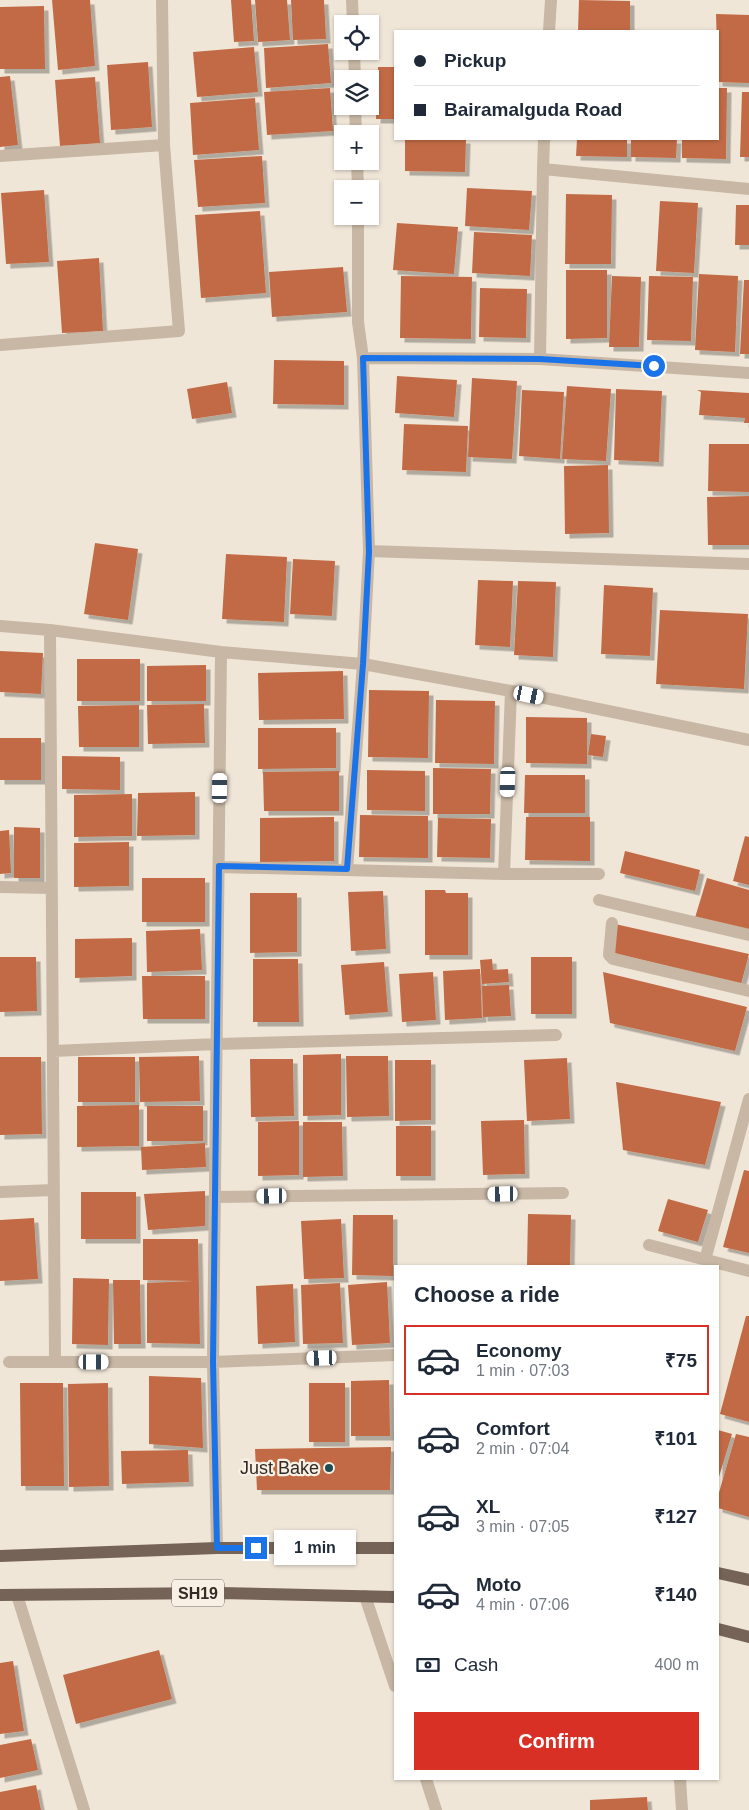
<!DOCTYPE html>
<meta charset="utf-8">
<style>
:root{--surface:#fff;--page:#f2f2f3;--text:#1f2937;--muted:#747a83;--line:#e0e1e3;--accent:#d93025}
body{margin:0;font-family:Helvetica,sans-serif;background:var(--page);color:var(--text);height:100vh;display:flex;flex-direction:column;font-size:19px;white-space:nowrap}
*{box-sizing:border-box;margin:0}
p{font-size:16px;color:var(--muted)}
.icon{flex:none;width:28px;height:28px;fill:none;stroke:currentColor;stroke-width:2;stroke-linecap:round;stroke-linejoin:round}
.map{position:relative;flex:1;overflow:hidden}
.sheet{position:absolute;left:394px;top:1265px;width:325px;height:515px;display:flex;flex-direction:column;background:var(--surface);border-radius:0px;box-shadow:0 1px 4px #0004}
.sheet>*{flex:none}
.banner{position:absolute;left:394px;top:30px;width:325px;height:110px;border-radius:0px;box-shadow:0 1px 4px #0004;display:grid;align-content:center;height:110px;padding:0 20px;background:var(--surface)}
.fabs{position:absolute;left:334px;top:15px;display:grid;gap:10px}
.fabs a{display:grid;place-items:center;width:45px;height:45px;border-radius:0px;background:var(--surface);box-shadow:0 1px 4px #0004;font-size:25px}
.end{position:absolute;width:22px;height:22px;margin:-11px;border:6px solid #1a73e8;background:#fff;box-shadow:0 0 0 2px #fff}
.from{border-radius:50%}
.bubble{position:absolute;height:35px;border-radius:0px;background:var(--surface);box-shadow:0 1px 4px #0004;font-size:16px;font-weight:700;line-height:35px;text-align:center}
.car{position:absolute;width:15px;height:30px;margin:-15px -8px;border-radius:6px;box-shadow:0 0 4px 1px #0007;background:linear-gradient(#fff 24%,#345 0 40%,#fff 0 76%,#345 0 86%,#fff 0)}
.banner b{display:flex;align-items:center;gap:18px;height:48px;font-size:19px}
.banner b+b{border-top:1px solid var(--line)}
.banner i{width:12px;height:12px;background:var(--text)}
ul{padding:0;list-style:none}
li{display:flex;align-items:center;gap:15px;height:70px;margin:0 10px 8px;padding:0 10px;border:2px solid transparent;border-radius:0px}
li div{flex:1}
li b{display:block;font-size:19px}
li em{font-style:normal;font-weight:700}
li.selected{border-color:var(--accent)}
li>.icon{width:45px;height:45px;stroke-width:1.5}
h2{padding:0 20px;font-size:22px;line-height:60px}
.pay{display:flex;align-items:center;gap:12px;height:55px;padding:0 20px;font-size:19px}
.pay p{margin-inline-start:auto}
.button{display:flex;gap:10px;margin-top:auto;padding:10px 20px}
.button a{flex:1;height:58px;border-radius:0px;background:var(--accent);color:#fff;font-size:20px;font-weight:700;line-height:58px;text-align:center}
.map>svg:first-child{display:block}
.building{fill:#c26a44;filter:url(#shadow)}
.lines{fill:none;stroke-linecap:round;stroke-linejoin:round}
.street{stroke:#c7b7a4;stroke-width:12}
.primary{stroke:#756357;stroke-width:12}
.route{stroke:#1a73e8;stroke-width:6}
.poi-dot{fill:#1d4c53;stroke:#f8f0e4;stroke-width:2}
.labels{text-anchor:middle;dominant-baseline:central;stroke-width:4.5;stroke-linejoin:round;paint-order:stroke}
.shield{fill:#f8f0e4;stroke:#6e665f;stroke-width:1}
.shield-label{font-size:16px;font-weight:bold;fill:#332b26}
.poi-label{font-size:18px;fill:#332b26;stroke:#f8f0e4;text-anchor:end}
</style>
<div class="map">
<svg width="749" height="1810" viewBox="0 0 749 1810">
<defs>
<filter id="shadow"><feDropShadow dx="4.5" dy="4.5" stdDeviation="0" flood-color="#0004"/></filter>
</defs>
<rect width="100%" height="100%" fill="#f0e6d8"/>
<path class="building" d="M52,0H90L95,66L58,70Z
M231,0H251L254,41L234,42Z
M255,0H287L290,40L258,42Z
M291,0H324L326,39L293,40Z
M579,0L630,1V31H578Z
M44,6L45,69H0V7Z
M716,14L749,15V83L718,82Z
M328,44L331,83L266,88L264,48Z
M254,47L258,92L197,97L193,52Z
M148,62L152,127L111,130L107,65Z
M378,67H395V119H376Z
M10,76L18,145L0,147V77Z
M95,77L100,143L60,146L55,80Z
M330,88L333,131L267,135L264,92Z
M718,88H727L726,159L682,158V139H718Z
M742,92H749V157H740Z
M255,98L259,150L193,155L190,103Z
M405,139H466L465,172L405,171Z
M577,139H627V157L576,156Z
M631,139H677L676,158L631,157Z
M262,156L265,203L198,207L194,160Z
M467,188L532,191L529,230L465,226Z
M44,190L49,262L6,264L1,193Z
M566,194L612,195L611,264H565Z
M660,201L698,203L694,273L656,271Z
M736,205H749V245H735Z
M260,211L266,293L201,298L195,215Z
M397,223L458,227L454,274L393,270Z
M474,232L532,235L530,276L472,273Z
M99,258L103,331L62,333L57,261Z
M343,267L347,312L272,317L269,272Z
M566,270H607V338L566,339Z
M699,274L738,276L735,352L695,350Z
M401,276L472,277L471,339L400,338Z
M612,276L641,277L639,347H609Z
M649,276L693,277L691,341L647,340Z
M744,280H749V354H740Z
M480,288L527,289L526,338L479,337Z
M274,360L344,361V405L273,404Z
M397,376L457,380L454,417L395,413Z
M472,378L517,381L512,459L468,457Z
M227,382L232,413L192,419L187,389Z
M567,386L611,389L606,461L562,459Z
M616,389L662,391L659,462L614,460Z
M522,390L564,392L560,459L519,456Z
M697,390L749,393V423H744L745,418L699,415L701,392Z
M404,424L468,426L466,472L402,470Z
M709,444H749V492L708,491Z
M608,465L609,533L565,534L564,466Z
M749,496V545H708L707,497Z
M95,543L138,549L128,620L84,614Z
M226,554L287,557L284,622L222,619Z
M293,559L335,561L332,616L290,614Z
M478,580L513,581L510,647L475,645Z
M518,581L556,582L553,657L514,655Z
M604,585L653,588L650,656L601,654Z
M660,610L748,614L744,689L656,684Z
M0,651L43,653L41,694L0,692Z
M77,659H140V701H77Z
M206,665V701H147V666Z
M343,671L344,719L259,720L258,673Z
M369,690L429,691L428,758L368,757Z
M436,700L495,701L494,764L435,763Z
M204,704L205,743L148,744L147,705Z
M139,705V747H79L78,706Z
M526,717L587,718V764L526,763Z
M258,728H336V768L258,769Z
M591,734L606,736L603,757L588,755Z
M0,738H41V780H0Z
M62,756L120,757V790L62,789Z
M433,768L491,769L490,814H433Z
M367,770L425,771V811L367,810Z
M339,771V811H264L263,772Z
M525,775H585V813H524Z
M195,792V835L137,836L138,793Z
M132,794V836L74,837V795Z
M360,815L428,816V858L359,857Z
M334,817V861L260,862V818Z
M526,817H590V861L525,860Z
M438,818L491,819L490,858L437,857Z
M14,827L40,828V878H14Z
M9,830L11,873L0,874V831Z
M745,836L749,837V885L733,881Z
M129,842V886L74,887V843Z
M625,851L700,870L695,891L620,873Z
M142,878H205V922H142Z
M707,878L749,890V936L694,921Z
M425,890H445L446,893H468V955H425Z
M383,891L386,949L351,951L348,892Z
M250,893H297V952L250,953Z
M615,924L749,954L741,984L611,952Z
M200,929L202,970L147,972L146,931Z
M132,938V976L75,978V939Z
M0,957H36L37,1011L0,1012Z
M531,957H572V1014H531Z
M253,959H298L299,1022H253Z
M492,959L493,970L508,969L509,982L482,984L480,960Z
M384,962L388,1012L345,1015L341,965Z
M480,969L482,1018L445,1020L443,971Z
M433,972L436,1020L402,1022L399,974Z
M603,972L747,1007L735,1051L610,1023Z
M142,976H205V1019H143Z
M509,985L511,1016L483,1017L482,986Z
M341,1054V1115L303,1116V1055Z
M199,1056L200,1101L140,1102L139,1057Z
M346,1056H388L389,1116L347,1117Z
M0,1057H41L42,1134L0,1135Z
M78,1057H135V1102H78Z
M567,1058L570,1119L527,1121L524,1060Z
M250,1059H293L294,1116L251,1117Z
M395,1060H431V1120L395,1121Z
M616,1082L721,1102L705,1165L623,1150Z
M139,1105V1146L77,1147V1106Z
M147,1106H203V1141H147Z
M524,1120L525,1174L483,1175L481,1121Z
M299,1121V1175L258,1176V1122Z
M303,1122H342L343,1176L303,1177Z
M396,1126H431V1176H396Z
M205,1143L206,1167L142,1170L141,1147Z
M744,1170L749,1171V1253L723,1247Z
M205,1191V1226L148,1230L144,1194Z
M81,1192H136V1239H81Z
M668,1199L708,1210L698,1242L658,1231Z
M528,1214L571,1215L570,1266H527Z
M353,1215H393V1276L352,1275Z
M34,1218L38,1279L0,1281V1220Z
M341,1219L344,1278L304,1279L301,1221Z
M143,1239H198L200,1344L147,1343V1283L194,1281L143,1280Z
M73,1278L109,1279L108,1345L72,1344Z
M113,1280H140L141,1344H114Z
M387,1282L390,1343L352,1345L348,1285Z
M340,1283L343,1343L303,1344L301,1285Z
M293,1284L295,1342L258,1344L256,1286Z
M746,1316H749V1422L720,1414Z
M149,1376L201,1378L203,1448L149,1444Z
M389,1380L390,1436H351V1381Z
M20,1383H63L64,1486H21Z
M108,1383L109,1486L69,1487L68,1384Z
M309,1383H345V1442H309Z
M718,1430L732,1434L718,1480Z
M736,1434L749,1437V1517L718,1508V1496Z
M391,1447L390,1490H257L255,1449Z
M188,1450L189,1482L122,1484L121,1451Z
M159,1650L172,1699L76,1724L63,1675Z
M13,1661L24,1731L0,1734V1663Z
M31,1739L38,1770L0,1778V1745Z
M36,1785L41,1810H0V1792Z
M647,1797L648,1810H590V1800Z"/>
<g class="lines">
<path class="street" d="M352,0L353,24
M549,31L551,0
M354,51L355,79
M355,106L356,134
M0,156L164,145
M357,161L358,189
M543,169L544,139
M749,189L543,169L540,359L749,373
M358,216V322L363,358L369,551L363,664L511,691L749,740
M0,345L179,331L164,145L162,0
M363,358L540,359
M369,551L749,564
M0,626L50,630
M219,867L504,874H599
M504,874L511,691
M0,887L51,888
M599,900L749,935
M612,923L609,955L613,959L749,991
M53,1051L217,1044L556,1035
M0,1192L54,1190
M215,1197L563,1193
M649,1245L749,1271
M705,1260L749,1099
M9,1362H213L395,1355
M55,1362L50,630L221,652L363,664L347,869
M217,1548L213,1362L221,652
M17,1595L84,1810
M365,1596L395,1686
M426,1779L436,1810
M680,1779L682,1810"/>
<path class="primary" d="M0,1556L217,1548H395
M718,1573L749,1580
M0,1595L219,1593L395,1597
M718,1629L749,1637"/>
</g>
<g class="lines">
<path class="route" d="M256,1548H217L213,1362L219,866L347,869L363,664L369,552L363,358L540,359L654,366"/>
</g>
<circle class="poi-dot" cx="329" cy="1468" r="5"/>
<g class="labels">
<rect class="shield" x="172" y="1579.5" width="52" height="27" rx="4"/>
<g class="shield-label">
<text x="198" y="1593">SH19</text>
</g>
<g class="poi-label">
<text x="319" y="1468">Just Bake</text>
</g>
</g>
</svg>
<div class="fabs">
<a><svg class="icon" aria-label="locate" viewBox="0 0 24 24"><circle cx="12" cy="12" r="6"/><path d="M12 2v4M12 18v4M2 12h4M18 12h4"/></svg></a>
<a><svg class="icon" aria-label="layers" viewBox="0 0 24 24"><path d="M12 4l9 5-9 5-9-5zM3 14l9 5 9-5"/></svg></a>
<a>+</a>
<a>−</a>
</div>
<i class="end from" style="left:654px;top:366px"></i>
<i class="end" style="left:256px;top:1548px"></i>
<div class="bubble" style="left:274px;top:1530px;width:82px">1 min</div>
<i class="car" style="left:529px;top:695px;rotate:102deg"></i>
<i class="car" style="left:508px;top:782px;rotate:182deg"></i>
<i class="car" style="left:220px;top:788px;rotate:1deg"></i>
<i class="car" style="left:503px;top:1194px;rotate:269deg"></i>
<i class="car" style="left:272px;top:1196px;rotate:269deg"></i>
<i class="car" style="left:322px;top:1358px;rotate:268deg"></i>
<i class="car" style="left:94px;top:1362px;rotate:90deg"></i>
<div class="banner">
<b><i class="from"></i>Pickup</b>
<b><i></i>Bairamalguda Road</b>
</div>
<section class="sheet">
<h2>Choose a ride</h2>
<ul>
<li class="selected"><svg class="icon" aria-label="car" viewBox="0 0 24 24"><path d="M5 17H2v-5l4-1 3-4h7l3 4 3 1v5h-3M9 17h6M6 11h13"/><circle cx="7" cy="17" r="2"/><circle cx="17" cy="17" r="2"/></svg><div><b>Economy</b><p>1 min · 07:03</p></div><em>₹75</em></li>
<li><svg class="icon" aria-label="car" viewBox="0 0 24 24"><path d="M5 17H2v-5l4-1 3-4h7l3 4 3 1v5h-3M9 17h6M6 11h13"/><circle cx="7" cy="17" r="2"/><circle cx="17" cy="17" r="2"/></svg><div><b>Comfort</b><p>2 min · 07:04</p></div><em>₹101</em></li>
<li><svg class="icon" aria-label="car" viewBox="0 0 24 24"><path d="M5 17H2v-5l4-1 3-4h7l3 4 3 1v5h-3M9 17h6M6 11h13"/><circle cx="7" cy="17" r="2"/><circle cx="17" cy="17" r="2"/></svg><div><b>XL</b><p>3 min · 07:05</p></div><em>₹127</em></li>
<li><svg class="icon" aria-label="car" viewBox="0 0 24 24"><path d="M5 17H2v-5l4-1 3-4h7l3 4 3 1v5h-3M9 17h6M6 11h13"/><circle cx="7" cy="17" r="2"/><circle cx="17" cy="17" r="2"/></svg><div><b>Moto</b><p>4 min · 07:06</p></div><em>₹140</em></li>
</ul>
<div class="pay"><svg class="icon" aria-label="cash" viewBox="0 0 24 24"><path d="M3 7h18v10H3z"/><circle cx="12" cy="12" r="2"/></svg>Cash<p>400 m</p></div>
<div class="button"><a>Confirm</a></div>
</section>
</div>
